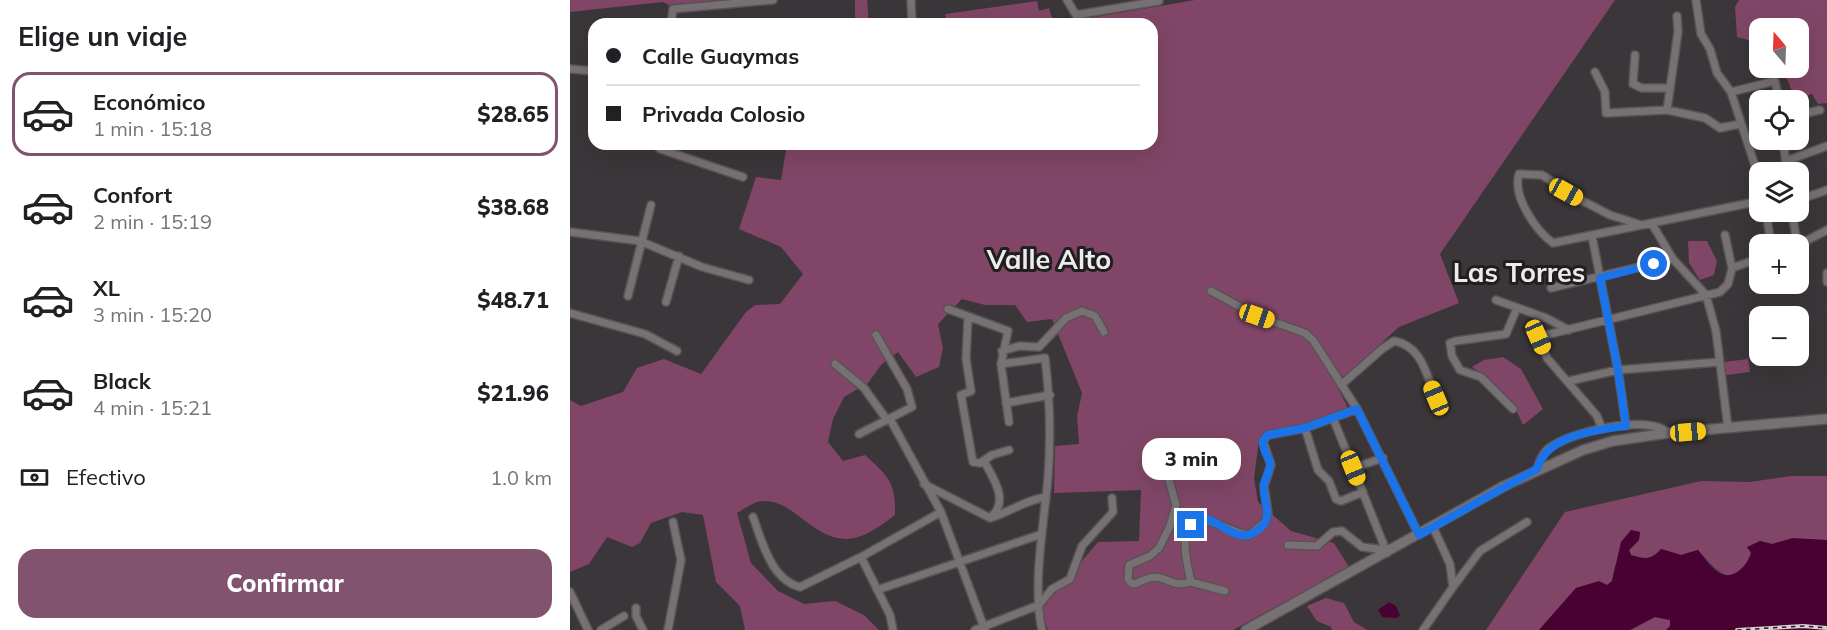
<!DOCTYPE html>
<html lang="es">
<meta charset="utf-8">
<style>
:root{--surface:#fff;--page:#f2f2f2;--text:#202124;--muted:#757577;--line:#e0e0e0;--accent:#81536f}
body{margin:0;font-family:Mulish,sans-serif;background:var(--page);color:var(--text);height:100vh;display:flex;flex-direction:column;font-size:22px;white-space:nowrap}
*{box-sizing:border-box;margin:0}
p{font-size:20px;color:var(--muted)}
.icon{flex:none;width:33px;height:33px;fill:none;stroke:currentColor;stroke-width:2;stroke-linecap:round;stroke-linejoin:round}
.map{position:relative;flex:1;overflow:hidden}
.panel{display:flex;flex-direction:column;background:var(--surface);width:570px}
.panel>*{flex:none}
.hud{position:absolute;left:18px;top:18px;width:570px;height:132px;border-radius:18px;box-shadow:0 6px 24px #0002;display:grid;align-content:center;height:132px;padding:0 18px;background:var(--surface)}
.needle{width:39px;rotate:341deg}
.controls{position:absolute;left:1179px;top:18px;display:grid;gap:12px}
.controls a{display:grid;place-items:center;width:60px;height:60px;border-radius:12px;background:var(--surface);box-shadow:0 6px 24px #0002;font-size:30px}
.end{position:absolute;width:27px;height:27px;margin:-14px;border:8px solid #1a73e8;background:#fff;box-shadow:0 0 0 3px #fff}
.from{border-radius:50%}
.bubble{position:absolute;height:42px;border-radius:18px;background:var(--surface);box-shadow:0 6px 24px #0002;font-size:20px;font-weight:800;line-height:42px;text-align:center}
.car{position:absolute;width:18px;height:36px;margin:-18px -9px;border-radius:8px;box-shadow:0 0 4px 2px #0007;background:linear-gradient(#f5c518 24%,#345 0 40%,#f5c518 0 76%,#345 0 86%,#f5c518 0)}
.hud b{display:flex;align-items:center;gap:21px;height:57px;font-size:22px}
.hud b+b{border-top:2px solid var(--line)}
.hud i{width:15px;height:15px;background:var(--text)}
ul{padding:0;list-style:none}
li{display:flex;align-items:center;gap:18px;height:84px;margin:0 12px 9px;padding:0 6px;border:3px solid transparent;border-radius:18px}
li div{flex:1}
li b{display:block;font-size:22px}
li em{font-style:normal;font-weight:800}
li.selected{border-color:var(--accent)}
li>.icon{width:54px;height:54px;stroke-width:1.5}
h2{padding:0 18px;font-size:27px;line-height:72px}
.pay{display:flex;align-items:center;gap:15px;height:66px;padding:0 18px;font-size:22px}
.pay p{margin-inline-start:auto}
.primary-button{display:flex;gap:12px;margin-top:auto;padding:12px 18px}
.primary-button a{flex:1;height:69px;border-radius:18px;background:var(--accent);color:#fff;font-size:24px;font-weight:800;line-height:69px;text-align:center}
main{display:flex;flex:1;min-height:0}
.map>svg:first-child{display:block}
.green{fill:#814667}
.water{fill:#490032}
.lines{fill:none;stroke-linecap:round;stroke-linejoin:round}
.minor-casing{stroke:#575355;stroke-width:10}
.secondary-casing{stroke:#575355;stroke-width:12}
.minor{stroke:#777174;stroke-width:7}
.secondary{stroke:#777174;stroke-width:9}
.rail-casing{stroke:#d6d3d5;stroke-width:4}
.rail{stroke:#211e1f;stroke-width:1.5;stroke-dasharray:4.5;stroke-linecap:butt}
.route{stroke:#1a73e8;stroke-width:8}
.labels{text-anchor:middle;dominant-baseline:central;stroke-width:6;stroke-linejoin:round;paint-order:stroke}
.district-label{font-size:27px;font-weight:bold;fill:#eeebed;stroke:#211e1f}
</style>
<main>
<section class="panel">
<h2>Elige un viaje</h2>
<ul>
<li class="selected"><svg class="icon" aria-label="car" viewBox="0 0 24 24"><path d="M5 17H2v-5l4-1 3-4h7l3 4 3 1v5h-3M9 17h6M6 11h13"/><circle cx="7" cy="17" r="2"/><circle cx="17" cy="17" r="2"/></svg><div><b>Económico</b><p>1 min · 15:18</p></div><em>$28.65</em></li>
<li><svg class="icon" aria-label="car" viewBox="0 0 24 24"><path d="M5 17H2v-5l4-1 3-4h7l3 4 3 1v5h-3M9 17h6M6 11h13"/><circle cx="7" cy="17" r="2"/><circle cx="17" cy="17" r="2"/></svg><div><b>Confort</b><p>2 min · 15:19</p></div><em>$38.68</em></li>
<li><svg class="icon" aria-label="car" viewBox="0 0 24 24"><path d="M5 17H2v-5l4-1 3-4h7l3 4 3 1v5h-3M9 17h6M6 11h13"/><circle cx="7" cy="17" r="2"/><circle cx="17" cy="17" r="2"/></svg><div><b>XL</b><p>3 min · 15:20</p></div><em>$48.71</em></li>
<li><svg class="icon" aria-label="car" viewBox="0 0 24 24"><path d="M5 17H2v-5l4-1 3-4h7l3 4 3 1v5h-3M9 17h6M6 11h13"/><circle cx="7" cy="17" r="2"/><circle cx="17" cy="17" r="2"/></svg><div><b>Black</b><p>4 min · 15:21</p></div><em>$21.96</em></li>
</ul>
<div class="pay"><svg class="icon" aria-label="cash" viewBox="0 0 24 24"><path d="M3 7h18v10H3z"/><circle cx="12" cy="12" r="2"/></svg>Efectivo<p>1.0 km</p></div>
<div class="primary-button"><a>Confirmar</a></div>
</section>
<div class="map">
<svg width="1257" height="630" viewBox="0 0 1257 630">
<rect width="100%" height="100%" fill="#3b3639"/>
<path class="green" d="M0,0H154L99,5L93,2L0,12Z
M285,0H297L299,24H285Z
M625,0H1045L870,254L889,303L829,327L766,384L778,408L728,427L699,431L689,440L684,478L688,502L721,531L764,543L779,567L663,630H478L471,610L528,542L569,541L571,490L484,493L485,446L509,444L507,417L512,393L482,319L457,322L445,305H415L392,299L368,324L373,348L369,367L346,377L328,352L311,365L298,383L274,397L263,419L258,442L273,461L295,455C318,476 326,482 325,515C287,544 270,549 230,517C220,509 207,500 193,501C185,501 174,509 167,513L181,563L208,591L234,604L265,601L294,615L309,630H175L170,606L146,582L133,515L112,512L81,523L70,543L62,547L37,537L19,564L0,572V400L11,406L53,392L67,368L94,359L131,374L176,312L185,305L210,304L233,274L211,247L169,229L186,177L211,180L217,144H582V24H485Z
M1169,0H1257V103L1248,104L1242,94L1225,100L1213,68H1228V28H1190L1189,43L1167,37L1165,7Z
M467,1L469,11L479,8L484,24H377L375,14Z
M1118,241H1137L1147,261L1144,275L1130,280L1119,263Z
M933,357L951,369L973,409L953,425C944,400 924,382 902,367L914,360Z
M1178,359L1180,372L1156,375L1154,362Z
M1221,476H1257V540L1223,539L1202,544L1190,541C1185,548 1182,555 1178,562C1160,592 1142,565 1128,550L1111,555L1091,549C1081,560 1075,559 1061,555L1059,550L1069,540L1070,532L1061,530L1045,566L1042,581L1037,585L1006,588L969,630H916L995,512L1131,481L1180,482Z
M756,598L774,603L784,622L797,630H762L761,627L747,621L737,606Z
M1085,617L1100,620V626L1096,630H1060Z"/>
<path class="water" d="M1061,530L1070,532L1069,540L1059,550L1061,555C1075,560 1082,560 1091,549L1111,555L1128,550C1133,556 1138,564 1144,569C1159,584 1176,569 1181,553L1177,547L1190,541L1202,544L1223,538L1257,540V630H1096L1100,626V620L1085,617L1060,630H969L1006,588L1029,581L1037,585L1042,581L1051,542Z
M819,602L826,606L830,615L827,618L812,617L808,610Z"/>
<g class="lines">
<g class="minor-casing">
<path id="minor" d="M341,0L342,24
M497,0L506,15L589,1
M1126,0L1131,34L1140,49L1147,73L1161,92L1190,181
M101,24L103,9L203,0
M1065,55L1063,84L1072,88H1100
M0,69L24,71
M1025,72L1035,92L1036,113L1097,110L1135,118L1150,128L1170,124
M1161,92L1205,81L1209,100
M1097,110L1108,32L1107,16
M1228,115L1250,110
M1213,140L1217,172
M90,144V149L173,177
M1216,161L1257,146
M1228,200L1257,190
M1196,212L1201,244
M1222,212L1227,244
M1082,224L1103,259L1136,295L1146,331L1158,428
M1071,225L1040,215L1009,199L972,175L949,174C942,196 966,231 983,243L1190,201
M0,232L70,241L132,267L179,280
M1155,235L1162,268
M1022,236L1048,370L1056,425
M1228,245L1257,230
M1257,273V282
M981,288L1103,259
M641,291L687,316L735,333L743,340L787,409L849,535
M58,296L81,205
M926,300L976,318L999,330
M96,302L109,256
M378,309L438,331L431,364L439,422
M0,313L75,334L107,351
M398,318L396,359L401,391L391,395L402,457L403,462L410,463L422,455L439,450
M432,351L449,346L469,347L496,318L512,311L525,316L534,332
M265,364L294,388L317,420
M431,364L475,358C480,398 481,438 478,478C474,523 462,586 472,630
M999,381L1048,370L1149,362
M771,385L812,349L824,341C852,346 856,374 866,398
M436,403L480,395
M943,409L911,377L890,370L882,356L880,343L886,341L936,334L947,308
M763,418L817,553
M320,419L371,512L415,630
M735,428L748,470L759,481L766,499L771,501L793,492
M1032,429L1027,416L977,358L968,337L1150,292L1158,284L1162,268L1190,258
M289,434L342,407L337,389L306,335
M414,461C423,478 439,500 422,516
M783,468L813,458
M967,469C970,461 972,454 978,449C998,432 1080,413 1098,433
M598,476L606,505L600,526L589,548L580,556L559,565L558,579L561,583L565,584C597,566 594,590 621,582C617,564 607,528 628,517L678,536L695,522L698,513L694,486L701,465L693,441L698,435L735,428L787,409
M354,484L420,518C440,512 455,500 476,497
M183,517C192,541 201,580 230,587L291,557L371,512
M718,545L747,546L763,532L772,531L792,547L815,550
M291,557L320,615L323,630
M621,582L655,591
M883,587L910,551L957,522
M307,590L472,534
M0,592L18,630
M66,608V616L73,630
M31,630L54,616
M98,630L111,560L103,522
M405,630L469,605L482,589L500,579L512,546L543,512L542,498
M853,630L883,587L880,564L863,527"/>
</g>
<g class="secondary-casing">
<path id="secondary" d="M676,630L934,486L1013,450L1043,441L1098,433L1257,419"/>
</g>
<use href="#minor" class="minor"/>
<use href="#secondary" class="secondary"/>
<g class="rail-casing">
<path id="rail" d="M1167,630L1233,626L1257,628"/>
</g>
<use href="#rail" class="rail"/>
</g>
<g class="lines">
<path class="route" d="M621,525L623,520C643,510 663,545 683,533C709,519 691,503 694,484C696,477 701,469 700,462C697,455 692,449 693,441L698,435L735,428L787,409L849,535L967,469C977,435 1025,430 1056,426L1048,370L1030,278L1084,264"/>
</g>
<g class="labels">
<g class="district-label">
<text x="479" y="259">Valle Alto</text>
<text x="949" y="272">Las Torres</text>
</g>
</g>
</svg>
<div class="controls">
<a><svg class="needle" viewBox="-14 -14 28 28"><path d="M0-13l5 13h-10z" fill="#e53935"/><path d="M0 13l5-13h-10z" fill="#757577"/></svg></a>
<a><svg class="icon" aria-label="locate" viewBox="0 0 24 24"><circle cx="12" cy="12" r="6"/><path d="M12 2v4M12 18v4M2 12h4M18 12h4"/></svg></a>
<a><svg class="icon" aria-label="layers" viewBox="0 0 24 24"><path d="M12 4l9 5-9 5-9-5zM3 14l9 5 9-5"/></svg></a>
<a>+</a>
<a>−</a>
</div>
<i class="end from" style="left:1084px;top:264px"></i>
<i class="end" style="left:621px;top:525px"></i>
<div class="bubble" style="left:572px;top:438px;width:99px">3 min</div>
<i class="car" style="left:996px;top:192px;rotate:119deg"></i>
<i class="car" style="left:687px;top:316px;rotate:109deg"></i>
<i class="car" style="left:968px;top:337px;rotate:156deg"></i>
<i class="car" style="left:866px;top:398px;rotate:337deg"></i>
<i class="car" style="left:1118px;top:432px;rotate:85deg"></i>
<i class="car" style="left:783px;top:468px;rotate:158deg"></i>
<div class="hud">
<b><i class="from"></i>Calle Guaymas</b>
<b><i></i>Privada Colosio</b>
</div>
</div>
</main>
